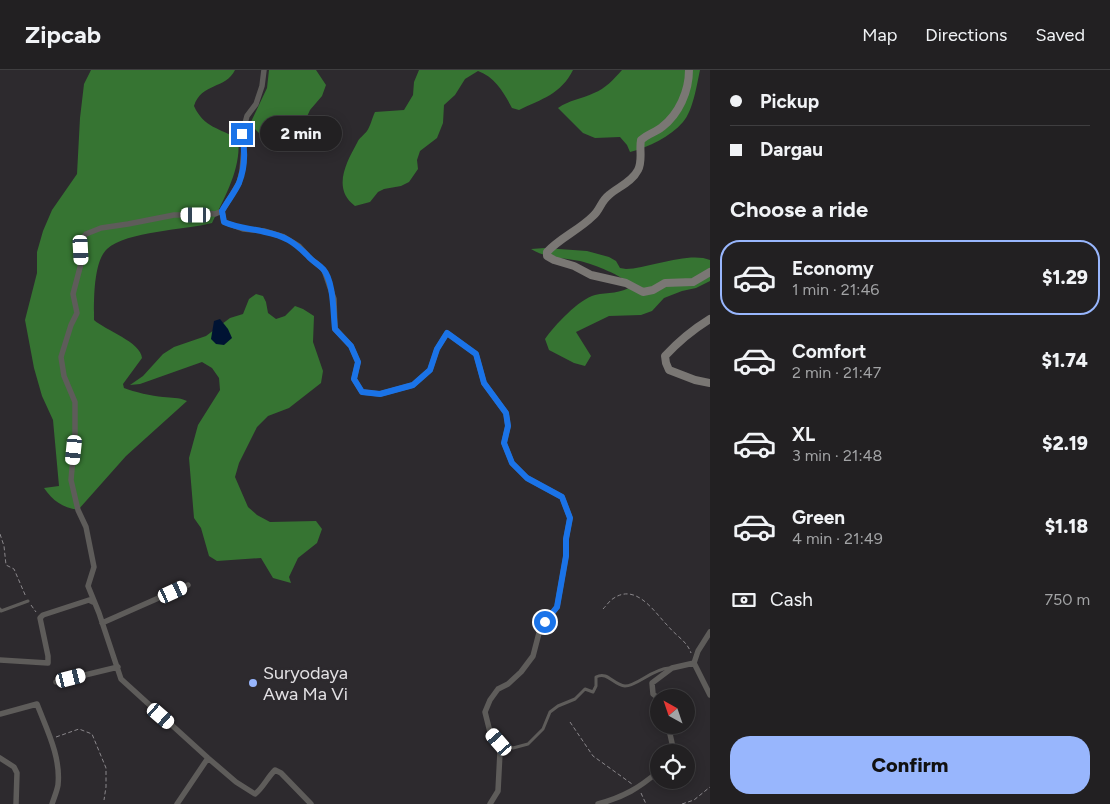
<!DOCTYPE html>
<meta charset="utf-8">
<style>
:root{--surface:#222022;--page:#2a282a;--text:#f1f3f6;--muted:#a2a3a5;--line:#3f3e40;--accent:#98b6fd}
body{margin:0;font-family:Figtree,sans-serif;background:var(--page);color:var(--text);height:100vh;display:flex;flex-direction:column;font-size:19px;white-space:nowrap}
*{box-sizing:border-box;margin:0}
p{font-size:16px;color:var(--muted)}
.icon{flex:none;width:28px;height:28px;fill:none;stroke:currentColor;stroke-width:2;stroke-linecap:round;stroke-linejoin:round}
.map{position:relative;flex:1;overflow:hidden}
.sheet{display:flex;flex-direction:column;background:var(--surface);width:400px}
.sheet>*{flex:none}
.banner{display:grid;align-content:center;height:110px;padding:0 20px;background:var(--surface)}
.needle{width:32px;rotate:320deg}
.fabs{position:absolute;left:650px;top:619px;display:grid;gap:10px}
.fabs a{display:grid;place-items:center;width:45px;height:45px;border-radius:50%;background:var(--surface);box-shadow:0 2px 12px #0003,0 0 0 1px var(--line);font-size:25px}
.end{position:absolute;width:22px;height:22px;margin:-11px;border:6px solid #1a73e8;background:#fff;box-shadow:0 0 0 2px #fff}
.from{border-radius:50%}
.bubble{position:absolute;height:35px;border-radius:18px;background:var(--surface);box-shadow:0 2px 12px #0003,0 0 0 1px var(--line);font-size:16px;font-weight:800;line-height:35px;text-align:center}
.car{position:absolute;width:15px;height:30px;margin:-15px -8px;border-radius:6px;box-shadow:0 0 4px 1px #0007;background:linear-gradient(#fff 24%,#345 0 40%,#fff 0 76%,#345 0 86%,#fff 0)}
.banner b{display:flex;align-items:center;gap:18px;height:48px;font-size:19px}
.banner b+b{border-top:1px solid var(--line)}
.banner i{width:12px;height:12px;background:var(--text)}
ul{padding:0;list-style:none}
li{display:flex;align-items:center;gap:15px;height:75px;margin:0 10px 8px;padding:0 10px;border:2px solid transparent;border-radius:20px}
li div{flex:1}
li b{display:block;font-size:19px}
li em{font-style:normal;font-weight:800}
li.current{border-color:var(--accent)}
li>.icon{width:45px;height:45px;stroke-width:1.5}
h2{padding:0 20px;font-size:22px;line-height:60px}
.pay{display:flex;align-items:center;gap:12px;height:55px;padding:0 20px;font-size:19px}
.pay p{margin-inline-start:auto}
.primary-button{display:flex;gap:10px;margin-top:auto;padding:10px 20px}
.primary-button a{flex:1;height:58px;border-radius:20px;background:var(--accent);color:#111;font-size:20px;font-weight:800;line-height:58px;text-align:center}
header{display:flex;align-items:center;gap:30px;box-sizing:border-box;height:70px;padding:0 25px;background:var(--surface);border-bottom:1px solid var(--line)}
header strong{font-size:24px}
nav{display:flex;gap:28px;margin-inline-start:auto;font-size:18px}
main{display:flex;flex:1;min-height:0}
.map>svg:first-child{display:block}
.forest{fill:#367432}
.water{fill:#001333}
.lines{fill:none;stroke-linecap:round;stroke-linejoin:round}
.path{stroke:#8a878b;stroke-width:1;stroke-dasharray:4 2.5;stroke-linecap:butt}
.lane{stroke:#5e5c5a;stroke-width:3}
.street{stroke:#5e5c5a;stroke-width:5.5}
.secondary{stroke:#7a7774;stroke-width:8}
.route{stroke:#1a73e8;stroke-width:6}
.poi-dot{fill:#98b6fd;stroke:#2d2a2e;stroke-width:2}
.labels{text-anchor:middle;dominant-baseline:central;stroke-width:4.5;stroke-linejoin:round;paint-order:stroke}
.poi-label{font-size:18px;fill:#e3e1e4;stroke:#2d2a2e;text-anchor:start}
</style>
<header>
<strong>Zipcab</strong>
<nav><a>Map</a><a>Directions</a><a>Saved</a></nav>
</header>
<main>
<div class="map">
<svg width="710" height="734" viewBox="0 0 710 734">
<rect width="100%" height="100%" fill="#2d2a2e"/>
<path class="forest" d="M91,0H235C226,19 201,13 194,36C204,58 220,58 238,69C242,97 224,129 212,153C185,160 127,161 107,179C93,192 94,232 94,250C105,260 141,272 142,288L123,314L124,318C134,322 152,326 163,327C172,328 178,327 187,331L126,386L78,440C62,437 53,431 44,418L59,416L53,350L42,326L34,298L25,250L37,203V182L43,161L52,140L77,104L80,48L84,14Z
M269,0H316L326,15L322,26L310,40L305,51L291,64L276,72L263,67L250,54L267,18Z
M419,0H573C561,24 542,29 519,40L512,38C504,23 495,7 478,1L465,9L455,25L444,35L443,53L437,68L420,81L417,90L418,99L409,112L401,116L384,119L378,122L370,132L355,136C332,119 346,93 357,73C359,68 364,65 367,61C371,55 372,48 375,42L404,40L413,25L414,12Z
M622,0H700C697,14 693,41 683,52C670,67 649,77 630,82L627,75L620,67L595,68L583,63L558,38C569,30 582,29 594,23C605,19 614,9 622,0Z
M545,178L587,181L609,187L616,191L620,198L626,199C649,198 690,181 710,190V211L696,218L682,221L664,228L652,241L641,245L609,246L576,262L591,286L585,296L574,293L549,280L545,269C554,256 579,229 595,225C608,222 621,224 632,216C622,205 595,195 580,191C564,188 545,188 531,179Z
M256,224L263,226L266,232L268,243L276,249L285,246L295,236L303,239L314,246L313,272L323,301L321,313L289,338L268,346L257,357L239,393L235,407L248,437L257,445L270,452L316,451L322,459L317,473L298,488L289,507L291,513L273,508L261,488L217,491L209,486L201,458L194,448L189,388L198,355L220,320L219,308L212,298L202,292L140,314L130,315L143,306L163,284L174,277L206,266L230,248L243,244L249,229Z"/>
<path class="water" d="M220,249L228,259L232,268L224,275L216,274L211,269L214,251Z"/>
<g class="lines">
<path class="path" d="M0,464L4,476L6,495L14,499L26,527
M31,535L36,542
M603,539C606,536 610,530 614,528C637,513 655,543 668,556C676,566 687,571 691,583
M570,652L593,686L632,714
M56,667L79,659L92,664L106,698V717L104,730
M641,723L646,734
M682,734L694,730L710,717"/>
<path class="lane" d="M0,539L1,541L28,531
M500,673L513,678L528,674L543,659L550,642L558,636L575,629L585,619L593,622L596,616V607C608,601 613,615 625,616C637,616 652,599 669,598"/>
<path class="street" d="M264,0L262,16L256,34L247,46L242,64L244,77L242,101L239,113L222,141L224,152L243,159L264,161L284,167L299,176L309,187L324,200L334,229L335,259L351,276L358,292L354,309L362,322L380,324L413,315L430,300L437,279L447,263L476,284L484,313L506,343L508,356L504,373L512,393L527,408L562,427L570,448L566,469V486L557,537L545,552L539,563L533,586L521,602L508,614L498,619L490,630L485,642L490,662L499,672L500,682L498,721L490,734
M222,141L215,144L205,143L196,145H174L128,154L101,158L86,164L81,170L82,190L73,224L77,243L71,255L61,287L64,306L75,332V364L71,410L78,440L86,457L94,497L88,516L99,543L121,609L208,688L236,712L255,724C263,718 267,708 275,700L281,703L311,734
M102,553L188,515
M710,562L698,581L694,593L710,625
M0,590L48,593V586L40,548L43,545L89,530L93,532
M56,612L118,597
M659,629L653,624L652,613L672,598L694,593
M0,644L37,634C47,660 61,687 58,715C57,721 54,728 52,734
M668,655L674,682
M0,688L14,697L17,703L16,734
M177,734L208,688
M598,734C624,727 639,718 659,701"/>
<path class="secondary" d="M689,0C689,21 679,44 662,57C656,62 648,64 641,70C639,80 643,90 638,100C632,112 618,117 609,125C601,131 600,140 593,146C579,160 560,168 547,182V186L554,190L574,196L591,205L626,213L643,222L653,220L665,213L693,212L710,202
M710,249C692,260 679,271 665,286L666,293L669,300L695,310L710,313"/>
</g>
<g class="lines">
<path class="route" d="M242,64C245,79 245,98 239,113C235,122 227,132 222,141L224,152C240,159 250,158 265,162C285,166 294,172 308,186C312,191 318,194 323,199C334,211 333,243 335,259L351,276L358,292L354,309L362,322L380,324L413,315L430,300L437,279L447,263L476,284L484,313L506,343L508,356L504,373L512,393L527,408L562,427L570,448L566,469V486L557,537L545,552"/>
</g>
<circle class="poi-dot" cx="253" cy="613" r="5"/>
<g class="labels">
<g class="poi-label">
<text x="263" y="603">Suryodaya<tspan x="263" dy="21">Awa Ma Vi</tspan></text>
</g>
</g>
</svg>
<div class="fabs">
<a><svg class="needle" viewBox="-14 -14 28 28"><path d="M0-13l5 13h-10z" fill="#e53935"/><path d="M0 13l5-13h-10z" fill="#a2a3a5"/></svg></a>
<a><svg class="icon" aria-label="locate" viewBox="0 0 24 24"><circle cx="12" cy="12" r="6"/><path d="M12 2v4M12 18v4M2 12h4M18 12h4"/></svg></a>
</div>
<i class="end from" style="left:545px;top:552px"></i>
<i class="end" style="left:242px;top:64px"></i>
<div class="bubble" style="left:260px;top:46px;width:82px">2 min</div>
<i class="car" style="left:196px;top:145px;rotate:270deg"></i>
<i class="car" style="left:81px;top:180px;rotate:177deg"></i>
<i class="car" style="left:74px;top:380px;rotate:186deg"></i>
<i class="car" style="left:173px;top:522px;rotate:65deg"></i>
<i class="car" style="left:71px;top:608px;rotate:76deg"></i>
<i class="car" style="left:161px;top:646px;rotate:131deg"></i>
<i class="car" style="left:499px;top:672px;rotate:319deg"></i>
</div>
<section class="sheet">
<div class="banner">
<b><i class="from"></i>Pickup</b>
<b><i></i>Dargau</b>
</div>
<h2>Choose a ride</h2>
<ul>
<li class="current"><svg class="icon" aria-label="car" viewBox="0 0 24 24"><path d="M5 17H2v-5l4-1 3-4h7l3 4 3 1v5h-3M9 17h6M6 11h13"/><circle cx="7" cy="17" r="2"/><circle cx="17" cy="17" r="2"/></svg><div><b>Economy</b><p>1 min · 21:46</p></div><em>$1.29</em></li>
<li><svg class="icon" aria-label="car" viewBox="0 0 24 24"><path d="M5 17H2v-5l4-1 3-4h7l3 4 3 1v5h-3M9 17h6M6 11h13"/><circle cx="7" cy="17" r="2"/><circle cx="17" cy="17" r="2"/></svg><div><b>Comfort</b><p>2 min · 21:47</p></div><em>$1.74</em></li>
<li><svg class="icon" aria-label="car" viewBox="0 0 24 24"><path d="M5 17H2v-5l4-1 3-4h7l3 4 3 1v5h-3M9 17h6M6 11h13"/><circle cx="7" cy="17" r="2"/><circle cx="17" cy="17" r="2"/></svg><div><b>XL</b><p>3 min · 21:48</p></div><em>$2.19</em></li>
<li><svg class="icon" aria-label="car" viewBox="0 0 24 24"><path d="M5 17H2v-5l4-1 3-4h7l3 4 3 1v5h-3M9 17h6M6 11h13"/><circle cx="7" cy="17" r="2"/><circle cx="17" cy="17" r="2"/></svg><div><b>Green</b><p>4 min · 21:49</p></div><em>$1.18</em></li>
</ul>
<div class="pay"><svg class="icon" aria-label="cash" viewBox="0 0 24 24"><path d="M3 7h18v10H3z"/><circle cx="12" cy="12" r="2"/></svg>Cash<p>750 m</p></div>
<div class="primary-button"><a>Confirm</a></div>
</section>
</main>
